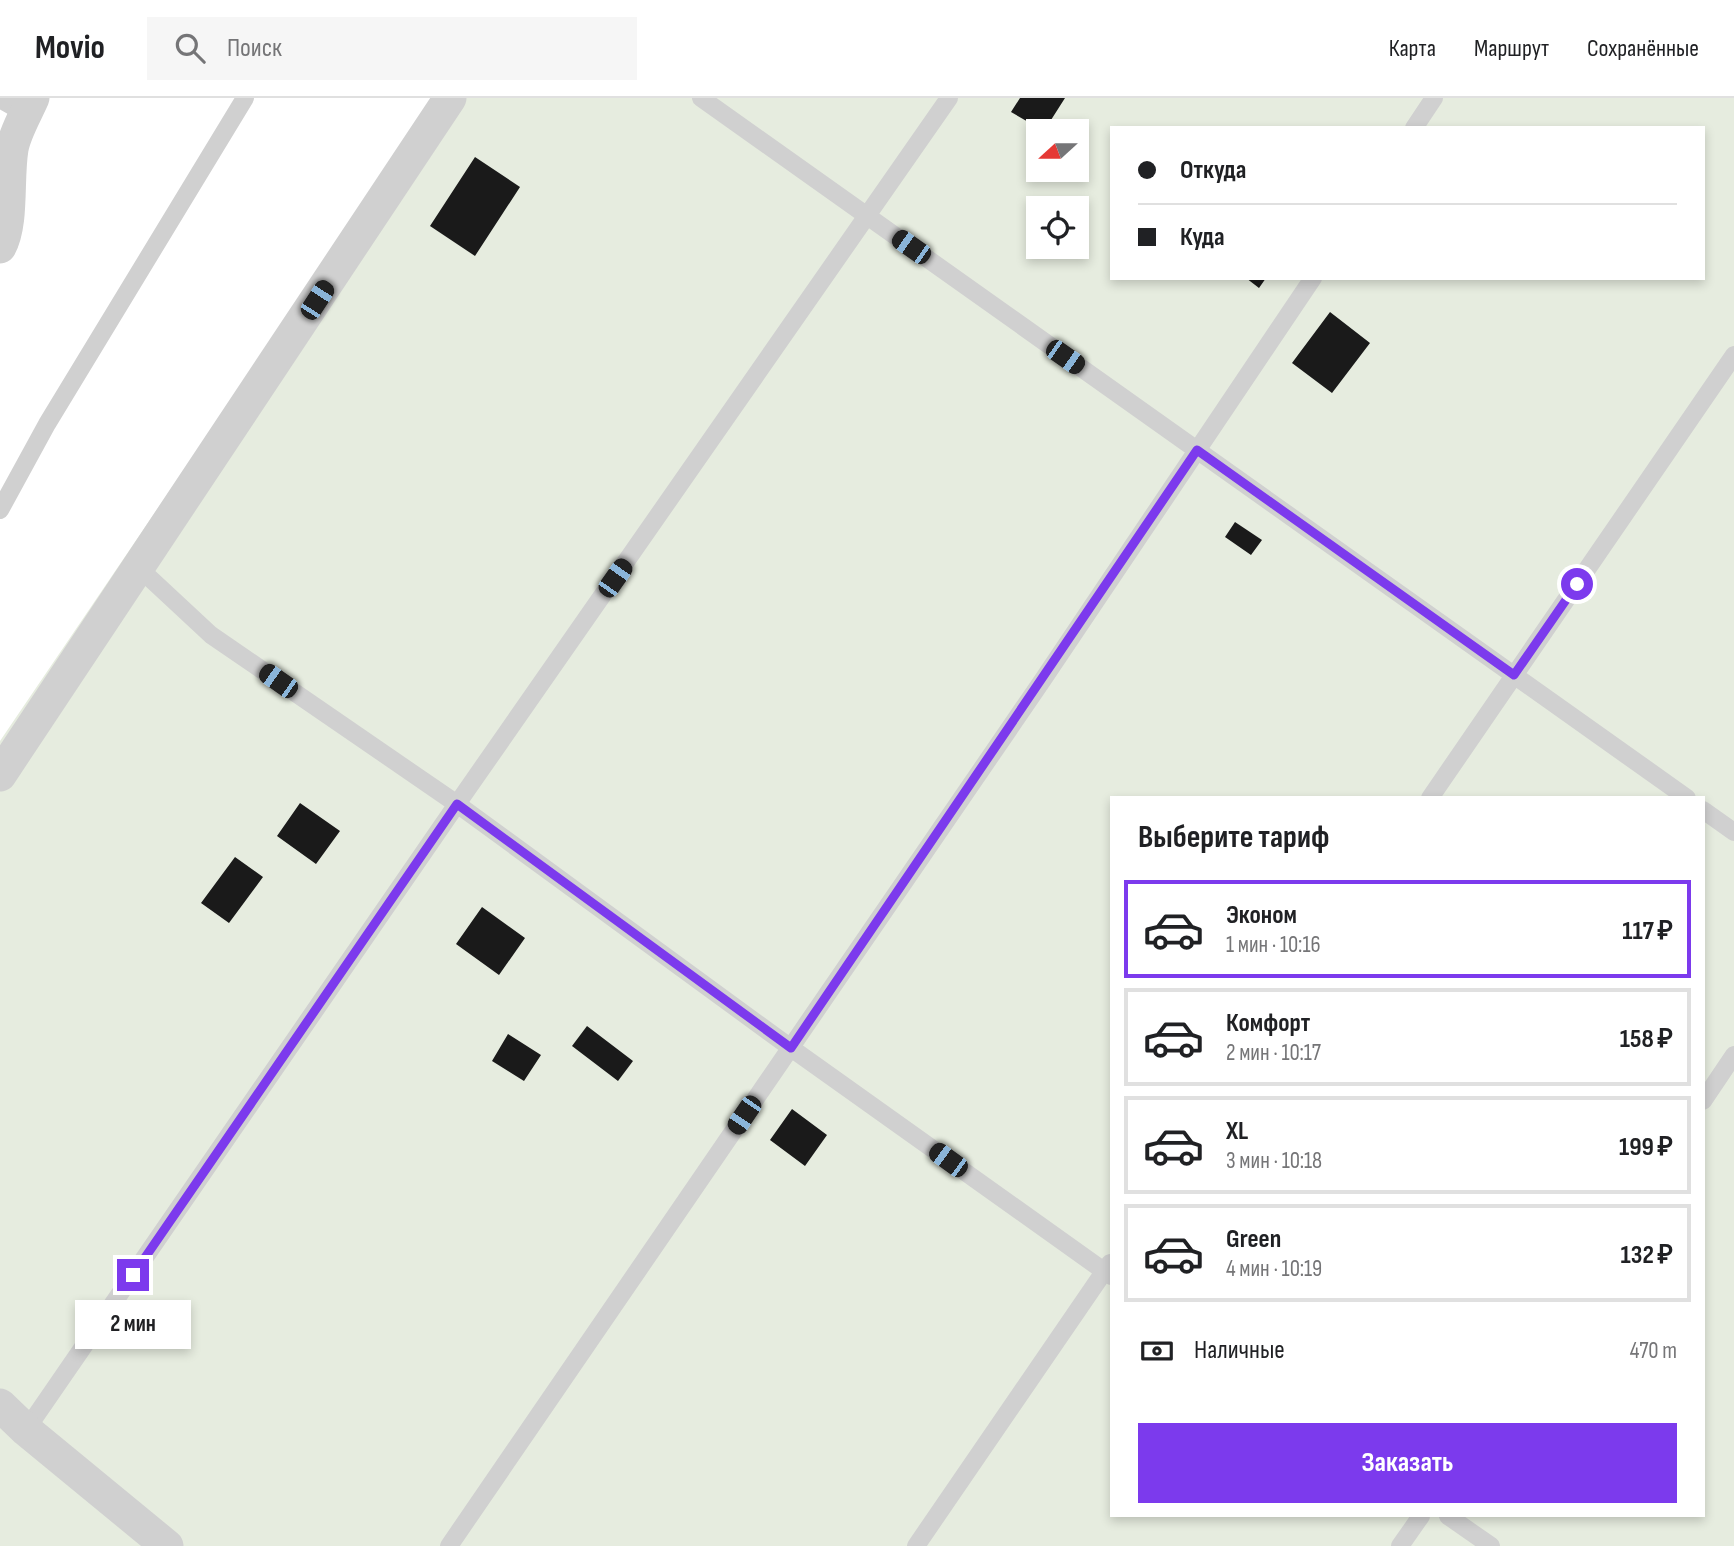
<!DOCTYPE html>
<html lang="ru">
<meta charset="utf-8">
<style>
:root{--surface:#fff;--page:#f6f6f6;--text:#202124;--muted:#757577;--line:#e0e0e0;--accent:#7c3aed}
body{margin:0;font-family:"Sofia Sans Condensed",sans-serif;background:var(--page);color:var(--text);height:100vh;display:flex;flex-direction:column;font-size:26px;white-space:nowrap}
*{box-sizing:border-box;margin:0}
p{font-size:23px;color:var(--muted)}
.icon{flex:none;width:38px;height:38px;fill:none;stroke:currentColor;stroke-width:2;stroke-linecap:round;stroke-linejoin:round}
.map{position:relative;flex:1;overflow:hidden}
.panel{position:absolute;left:1110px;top:698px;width:595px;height:721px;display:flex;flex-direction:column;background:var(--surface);border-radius:0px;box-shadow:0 4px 10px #0003}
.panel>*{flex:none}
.guide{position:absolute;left:1110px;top:28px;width:595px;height:154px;border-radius:0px;box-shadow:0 4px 10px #0003;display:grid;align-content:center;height:154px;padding:0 28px;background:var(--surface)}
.needle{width:46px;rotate:249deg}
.tools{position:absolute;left:1026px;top:21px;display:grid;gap:14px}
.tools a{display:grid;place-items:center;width:63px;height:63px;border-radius:0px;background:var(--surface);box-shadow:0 4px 10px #0003;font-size:35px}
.end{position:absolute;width:32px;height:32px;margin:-16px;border:9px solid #7c3aed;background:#fff;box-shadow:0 0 0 4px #fff}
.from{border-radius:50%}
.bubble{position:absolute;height:49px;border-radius:0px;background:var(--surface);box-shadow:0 4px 10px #0003;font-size:23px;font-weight:700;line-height:49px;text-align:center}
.car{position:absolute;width:21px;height:42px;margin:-21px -10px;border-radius:9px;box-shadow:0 0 5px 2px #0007;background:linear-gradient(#222 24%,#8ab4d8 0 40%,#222 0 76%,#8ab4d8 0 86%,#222 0)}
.guide b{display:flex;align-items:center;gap:24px;height:66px;font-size:26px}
.guide b+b{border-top:2px solid var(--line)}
.guide i{width:18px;height:18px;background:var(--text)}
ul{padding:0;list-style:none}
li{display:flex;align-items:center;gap:21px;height:98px;margin:0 14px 10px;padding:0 14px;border:4px solid var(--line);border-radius:0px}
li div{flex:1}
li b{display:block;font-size:26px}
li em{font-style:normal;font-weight:700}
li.current{border-color:var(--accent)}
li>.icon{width:63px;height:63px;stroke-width:1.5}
h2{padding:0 28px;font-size:32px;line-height:84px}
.pay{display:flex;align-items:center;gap:18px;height:77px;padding:0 28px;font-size:26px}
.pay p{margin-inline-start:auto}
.button{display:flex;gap:14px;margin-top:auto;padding:14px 28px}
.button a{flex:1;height:80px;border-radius:0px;background:var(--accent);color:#fff;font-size:28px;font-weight:700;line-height:80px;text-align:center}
header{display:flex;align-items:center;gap:42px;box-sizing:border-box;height:98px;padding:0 35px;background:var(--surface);border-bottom:2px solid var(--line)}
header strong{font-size:33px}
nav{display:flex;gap:38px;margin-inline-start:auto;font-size:24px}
.search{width:490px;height:63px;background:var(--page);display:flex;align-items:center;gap:18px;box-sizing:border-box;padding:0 24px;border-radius:0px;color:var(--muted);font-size:26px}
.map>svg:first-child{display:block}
.green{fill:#e6ecdf;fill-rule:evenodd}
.building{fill:#1a1a1a}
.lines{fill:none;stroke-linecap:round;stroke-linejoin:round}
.service{stroke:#d0d0d0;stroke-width:18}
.minor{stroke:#d0d0d0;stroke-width:33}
.route{stroke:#7c3aed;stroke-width:9}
</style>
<header>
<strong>Movio</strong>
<div class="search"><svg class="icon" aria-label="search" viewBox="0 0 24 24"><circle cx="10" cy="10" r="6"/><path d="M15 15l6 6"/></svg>Поиск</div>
<nav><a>Карта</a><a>Маршрут</a><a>Сохранённые</a></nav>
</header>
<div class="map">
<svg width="1734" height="1448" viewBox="0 0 1734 1448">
<rect width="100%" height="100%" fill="#fff"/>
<path class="green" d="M436,0H1734V1448H0V643ZM1111,30H1703V180H1111ZM1038,33H1076V72H1038ZM1038,110H1076V149H1038ZM1111,700H1703V1418H1111Z"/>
<path class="building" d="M1020,0H1065L1044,33L1011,14Z
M475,59L520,89L475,158L430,128Z
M1246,180H1266L1259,190Z
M1330,214L1370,245L1332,295L1292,265Z
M1235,424L1262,442L1251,457L1225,439Z
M300,705L340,733L316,766L277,738Z
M235,759L263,779L229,825L201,805Z
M482,809L525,840L499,877L456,846Z
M587,928L633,963L618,983L572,948Z
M508,936L541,957L524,983L492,963Z
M792,1011L827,1037L805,1068L770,1042Z"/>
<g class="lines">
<path class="service" d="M701,0L1687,700
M0,1L26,16
M1414,30L1434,0
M0,412L47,326L245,0
M139,470L211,537L457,706L791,950L1111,1178
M1430,700L1734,257
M1703,712L1734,734
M1703,1003L1734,957
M26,1332L457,706L949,0
M1448,1418L1491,1448
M449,1448L1042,583L1313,180
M916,1448L1110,1165
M1400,1448L1421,1418"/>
<path class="minor" d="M0,149C13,125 7,81 12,51C15,34 26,16 33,0
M0,677L450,0
M0,1307L26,1332L167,1448"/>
</g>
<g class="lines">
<path class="route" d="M133,1177L457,706L791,950L1197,352L1514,577L1577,486"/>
</g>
</svg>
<div class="tools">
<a><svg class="needle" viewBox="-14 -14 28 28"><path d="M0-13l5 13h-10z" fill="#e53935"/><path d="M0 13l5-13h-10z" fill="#757577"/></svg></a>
<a><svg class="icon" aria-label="locate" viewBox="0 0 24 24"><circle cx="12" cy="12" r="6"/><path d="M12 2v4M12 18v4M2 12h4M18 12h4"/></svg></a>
</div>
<i class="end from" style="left:1577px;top:486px"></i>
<i class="end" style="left:133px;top:1177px"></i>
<div class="bubble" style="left:75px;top:1202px;width:116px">2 мин</div>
<i class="car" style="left:911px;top:149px;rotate:305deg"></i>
<i class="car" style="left:317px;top:202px;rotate:33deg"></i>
<i class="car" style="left:1065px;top:259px;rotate:125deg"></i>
<i class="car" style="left:615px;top:480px;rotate:35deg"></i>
<i class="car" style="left:278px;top:583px;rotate:305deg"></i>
<i class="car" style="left:744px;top:1017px;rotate:214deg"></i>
<i class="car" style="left:948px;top:1062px;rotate:306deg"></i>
<div class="guide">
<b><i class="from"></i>Откуда</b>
<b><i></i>Куда</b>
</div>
<section class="panel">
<h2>Выберите тариф</h2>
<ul>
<li class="current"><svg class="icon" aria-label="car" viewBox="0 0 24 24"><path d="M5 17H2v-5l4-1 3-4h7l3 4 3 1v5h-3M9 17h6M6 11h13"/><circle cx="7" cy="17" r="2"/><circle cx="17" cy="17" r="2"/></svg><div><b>Эконом</b><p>1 мин · 10:16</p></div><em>117 ₽</em></li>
<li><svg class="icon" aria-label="car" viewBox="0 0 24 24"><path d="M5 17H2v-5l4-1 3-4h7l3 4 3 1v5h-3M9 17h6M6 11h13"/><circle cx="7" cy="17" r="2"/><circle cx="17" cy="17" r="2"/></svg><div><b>Комфорт</b><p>2 мин · 10:17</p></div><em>158 ₽</em></li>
<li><svg class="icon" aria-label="car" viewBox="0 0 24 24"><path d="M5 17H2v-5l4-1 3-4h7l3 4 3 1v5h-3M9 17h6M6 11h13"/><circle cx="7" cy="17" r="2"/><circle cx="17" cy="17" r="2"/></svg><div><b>XL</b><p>3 мин · 10:18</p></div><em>199 ₽</em></li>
<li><svg class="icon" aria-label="car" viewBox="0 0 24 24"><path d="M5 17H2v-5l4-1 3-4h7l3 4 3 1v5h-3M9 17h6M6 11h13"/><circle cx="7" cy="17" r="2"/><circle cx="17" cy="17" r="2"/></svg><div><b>Green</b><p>4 мин · 10:19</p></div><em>132 ₽</em></li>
</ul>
<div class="pay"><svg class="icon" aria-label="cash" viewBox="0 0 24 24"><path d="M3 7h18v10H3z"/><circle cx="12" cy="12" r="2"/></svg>Наличные<p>470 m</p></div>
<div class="button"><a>Заказать</a></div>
</section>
</div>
